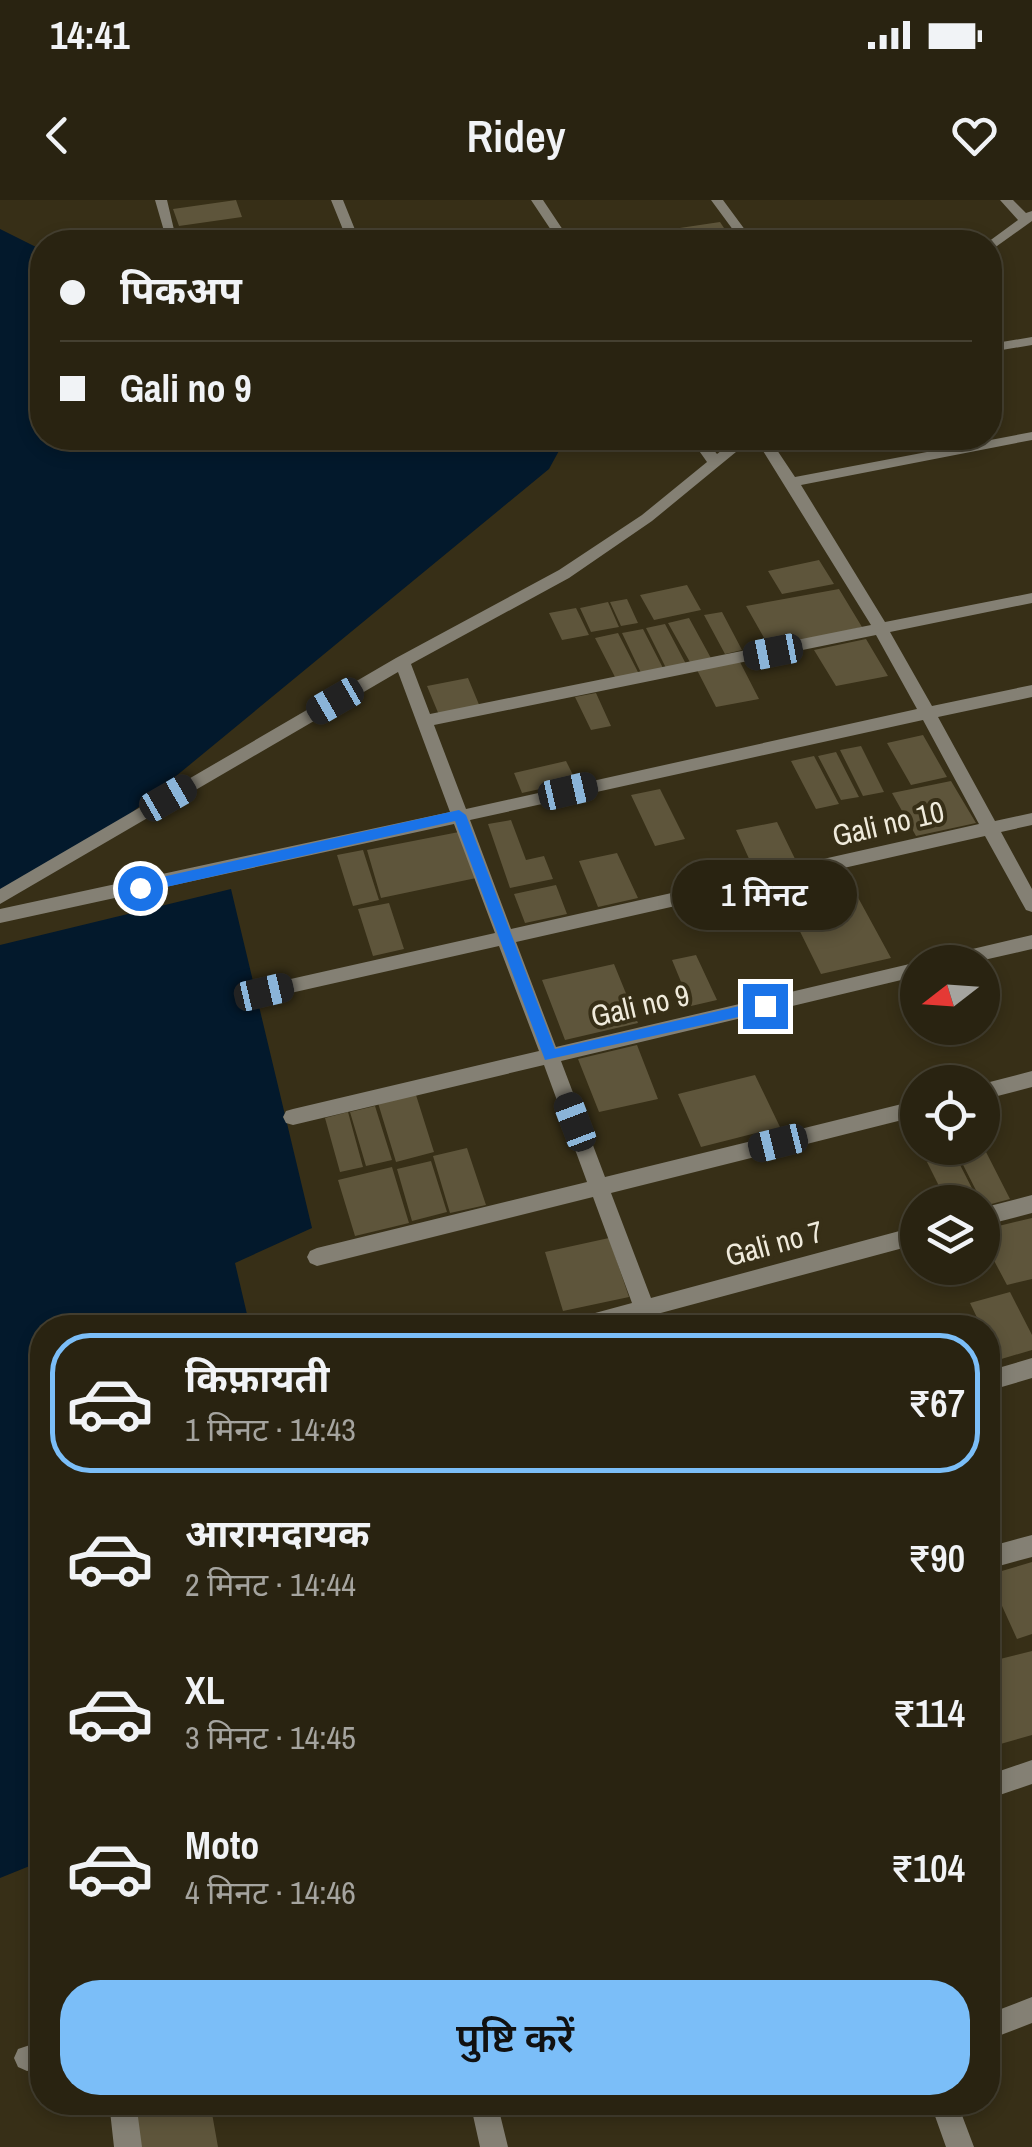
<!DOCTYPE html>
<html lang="hi">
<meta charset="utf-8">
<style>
:root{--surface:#292311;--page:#352f1f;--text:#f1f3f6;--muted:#a5a49f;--line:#454031;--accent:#7bbef8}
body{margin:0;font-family:"Archivo Narrow","Noto Sans Devanagari",sans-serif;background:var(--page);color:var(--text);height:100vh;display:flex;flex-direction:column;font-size:38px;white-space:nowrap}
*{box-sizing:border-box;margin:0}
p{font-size:32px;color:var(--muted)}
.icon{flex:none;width:55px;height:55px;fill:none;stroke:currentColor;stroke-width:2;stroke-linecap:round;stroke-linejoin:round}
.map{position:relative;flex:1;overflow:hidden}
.sheet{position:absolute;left:30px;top:1115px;width:970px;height:800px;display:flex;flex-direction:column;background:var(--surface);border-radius:40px;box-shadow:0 5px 15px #0003,0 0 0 2px var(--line)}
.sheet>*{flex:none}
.hud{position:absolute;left:30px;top:30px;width:972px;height:220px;border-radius:40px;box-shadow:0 5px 15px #0003,0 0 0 2px var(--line);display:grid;align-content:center;height:220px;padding:0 30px;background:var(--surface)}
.needle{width:65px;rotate:253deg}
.tools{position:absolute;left:900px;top:745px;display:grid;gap:20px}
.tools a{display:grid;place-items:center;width:100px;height:100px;border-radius:50%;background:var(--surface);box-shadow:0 5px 15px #0003,0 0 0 2px var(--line);font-size:50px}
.end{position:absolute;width:45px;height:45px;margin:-22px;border:12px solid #1a73e8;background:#fff;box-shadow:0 0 0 5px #fff}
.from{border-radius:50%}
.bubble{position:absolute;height:70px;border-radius:35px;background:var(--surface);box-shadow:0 5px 15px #0003,0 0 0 2px var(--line);font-size:32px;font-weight:600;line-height:70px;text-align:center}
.car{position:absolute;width:30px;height:60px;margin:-30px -15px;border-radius:12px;box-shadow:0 0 8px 2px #0007;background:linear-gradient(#222 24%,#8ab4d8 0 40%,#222 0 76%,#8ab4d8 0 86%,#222 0)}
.hud b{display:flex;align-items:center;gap:35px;height:95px;font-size:38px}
.hud b+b{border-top:2px solid var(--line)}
.hud i{width:25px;height:25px;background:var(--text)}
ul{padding:18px 0 0;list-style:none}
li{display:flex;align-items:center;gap:30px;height:140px;margin:0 20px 15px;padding:0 10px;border:5px solid transparent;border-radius:40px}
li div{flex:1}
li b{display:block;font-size:38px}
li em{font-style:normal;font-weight:600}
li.active{border-color:var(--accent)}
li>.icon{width:90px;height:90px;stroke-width:1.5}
.button{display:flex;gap:20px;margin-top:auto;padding:20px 30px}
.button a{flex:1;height:115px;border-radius:40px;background:var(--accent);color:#111;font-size:40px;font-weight:600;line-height:115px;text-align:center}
.status{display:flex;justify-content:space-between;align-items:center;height:70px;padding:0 50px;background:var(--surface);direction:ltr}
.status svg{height:28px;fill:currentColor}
header{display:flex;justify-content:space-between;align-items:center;height:130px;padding:0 30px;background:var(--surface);font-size:45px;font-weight:600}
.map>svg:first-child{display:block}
.water{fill:#03192c}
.building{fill:#5e553b}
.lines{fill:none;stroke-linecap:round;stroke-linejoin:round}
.street{fill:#848074;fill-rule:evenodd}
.route{fill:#1a73e8}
.labels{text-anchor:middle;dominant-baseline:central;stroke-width:8;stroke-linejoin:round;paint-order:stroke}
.street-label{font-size:30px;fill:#efeadb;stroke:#372f17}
</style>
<div class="status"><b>14:41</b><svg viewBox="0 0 49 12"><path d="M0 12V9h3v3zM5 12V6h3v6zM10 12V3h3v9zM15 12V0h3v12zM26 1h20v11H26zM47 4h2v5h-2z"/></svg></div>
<header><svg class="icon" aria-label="back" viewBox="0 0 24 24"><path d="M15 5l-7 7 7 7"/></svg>Ridey<svg class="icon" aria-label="heart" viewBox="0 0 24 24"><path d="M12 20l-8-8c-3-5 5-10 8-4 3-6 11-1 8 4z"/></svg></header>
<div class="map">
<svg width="1032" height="1947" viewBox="0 0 1032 1947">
<rect width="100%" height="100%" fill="#372f17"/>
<path class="water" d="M0,29L42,50V238H424L440,245L483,238H566L549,269L102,637L0,693Z
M231,689L312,1028L235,1063L250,1127L42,1128V1661L0,1678V745Z"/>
<path class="building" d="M236,0L242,17L179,26L173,9Z
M720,22L728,34L681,41L673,29Z
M819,360L834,384L782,394L768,371Z
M687,385L701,410L654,420L640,395Z
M839,389L862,427L771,450L746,406Z
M627,399L638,423L621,426L610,402Z
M608,402L619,427L591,432L580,408Z
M576,408L589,435L562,440L549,413Z
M722,412L742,450L725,454L704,415Z
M689,418L712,460L691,464L668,423Z
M665,424L686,464L666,468L646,428Z
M643,429L664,470L642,475L622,433Z
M618,433L639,474L616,479L595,438Z
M866,439L888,476L836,486L814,450Z
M740,462L759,499L716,507L697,470Z
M468,478L480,507L439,515L427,486Z
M596,493L611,526L591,530L575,497Z
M923,535L947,577L911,585L887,543Z
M861,546L884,592L863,596L840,550Z
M836,552L859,597L841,600L818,556Z
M814,556L839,604L816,609L791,561Z
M566,561L576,581L522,593L514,573Z
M951,581L976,623L916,636L892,593Z
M660,589L685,639L655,646L631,595Z
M511,620L526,660L544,656L553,679L510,688L488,624Z
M777,622L797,663L755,672L736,630Z
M464,631L481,677L381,698L367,650Z
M363,650L379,700L353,706L337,655Z
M617,653L638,698L598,707L579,661Z
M843,670L891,758L821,774L777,685Z
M556,685L567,714L525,723L514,694Z
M389,703L404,749L373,756L358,709Z
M696,755L717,800L691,806L672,760Z
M614,764L638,823L565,840L542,780Z
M637,845L658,899L599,912L578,859Z
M755,875L780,927L701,947L678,894Z
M416,895L434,952L396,962L378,903Z
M375,906L392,960L366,966L350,912Z
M348,912L363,967L340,972L325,918Z
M467,948L486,1005L450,1013L433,956Z
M967,948H984L1010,999L984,1006L956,951Z
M955,955L979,1002H947L927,962Z
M431,961L447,1012L412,1021L397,969Z
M392,967L409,1023L355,1036L338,980Z
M1032,1018V1079L1007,1085L982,1038V1030Z
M609,1038L629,1097L563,1111L545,1052Z
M1010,1092L1032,1135V1150L998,1160L988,1138V1128H982L970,1103Z
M311,1114L315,1128H284L283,1121Z
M1032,1362V1434L1017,1439L988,1375Z
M1032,1451V1535L990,1547L988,1462Z
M133,1902H210L218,1947H140Z"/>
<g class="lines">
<path class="street" d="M155,0H167L175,34L164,31Z
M331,0H343L360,42H348Z
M531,0H543L571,42H559Z
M711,0H723L754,42H742Z
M1000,0H1013L1026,13L1032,11V21L990,51L988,42L1018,20Z
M1032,137V145L990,152V144Z
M1032,232V240L801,285L885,422L1032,393V403L890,432L932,506L1032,485V497L938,517L995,621L1032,613V625L1001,632L1032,689V712L1026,710L985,636L516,742L556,847L918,762H920L918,776L561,861L605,977L918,900V916L611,993L651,1098L918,1026V1044L657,1114L662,1128H641L638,1120L609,1128H563L566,1121L573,1119L632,1103L593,997L317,1066L310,1063L307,1057L310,1051L317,1048L587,982L544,865L293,925L286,923L283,917L286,911L293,909L539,851L499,746L264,799L255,792L264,785L495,733L454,624L0,723V709L450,612L398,472L0,704V689L396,458L559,370L642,315L707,262L690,238H704L717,254L738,238H753L652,321L569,378L411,464L430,514L871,425L755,238H769L795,277ZM876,435L917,509L466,609L434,525ZM923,520L979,624L511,729L470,620Z
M1032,735V749L975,762H938L947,755Z
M1032,871V887L982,900V884Z
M1032,995V1013L982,1026V1008Z
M1032,1158V1178L988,1191V1171Z
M1032,1335V1357L988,1369V1347Z
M1032,1560V1584L988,1599V1575Z
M1032,1797V1823L988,1840V1814Z
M42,1841V1867L27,1871L18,1867L14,1858L18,1849Z
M109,1902H136L142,1947H114Z
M470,1902H497L508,1947H480Z
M930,1902H957L974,1947H946Z"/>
</g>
<path class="route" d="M459,610L466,615L555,849L765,800L773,806L770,810L545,860L455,621L140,693L132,688L140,682Z"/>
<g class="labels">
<g class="street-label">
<text transform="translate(888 623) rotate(-13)">Gali no 10</text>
<text transform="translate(640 805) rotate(-13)">Gali no 9</text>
<text transform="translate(774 1043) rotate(-15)">Gali no 7</text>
</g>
</g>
</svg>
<div class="tools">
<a><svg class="needle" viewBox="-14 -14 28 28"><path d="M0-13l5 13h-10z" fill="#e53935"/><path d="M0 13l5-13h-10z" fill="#a5a49f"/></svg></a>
<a><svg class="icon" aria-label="locate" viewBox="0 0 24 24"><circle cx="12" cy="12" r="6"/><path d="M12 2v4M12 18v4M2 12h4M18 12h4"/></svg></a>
<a><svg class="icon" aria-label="layers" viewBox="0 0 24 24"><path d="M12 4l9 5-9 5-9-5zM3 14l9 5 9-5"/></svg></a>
</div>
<i class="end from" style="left:140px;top:688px"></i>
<i class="end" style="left:765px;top:806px"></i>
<div class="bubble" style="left:672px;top:660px;width:185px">1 मिनट</div>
<i class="car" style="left:773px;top:452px;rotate:259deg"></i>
<i class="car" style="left:335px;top:501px;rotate:240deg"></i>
<i class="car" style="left:568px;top:591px;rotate:77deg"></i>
<i class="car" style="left:168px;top:598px;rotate:60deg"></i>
<i class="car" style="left:264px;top:792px;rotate:77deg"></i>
<i class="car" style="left:575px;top:922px;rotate:339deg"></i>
<i class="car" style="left:778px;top:943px;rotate:256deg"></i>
<div class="hud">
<b><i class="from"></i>पिकअप</b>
<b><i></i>Gali no 9</b>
</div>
<section class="sheet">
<ul>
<li class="active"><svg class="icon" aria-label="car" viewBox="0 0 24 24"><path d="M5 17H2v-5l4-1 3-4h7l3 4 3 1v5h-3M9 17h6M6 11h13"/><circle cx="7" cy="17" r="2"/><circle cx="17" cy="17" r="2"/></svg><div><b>किफ़ायती</b><p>1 मिनट · 14:43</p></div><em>₹67</em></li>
<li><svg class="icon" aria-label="car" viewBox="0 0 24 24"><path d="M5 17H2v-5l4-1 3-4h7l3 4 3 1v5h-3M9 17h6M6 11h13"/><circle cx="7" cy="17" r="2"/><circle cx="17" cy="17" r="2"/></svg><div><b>आरामदायक</b><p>2 मिनट · 14:44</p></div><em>₹90</em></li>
<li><svg class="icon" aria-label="car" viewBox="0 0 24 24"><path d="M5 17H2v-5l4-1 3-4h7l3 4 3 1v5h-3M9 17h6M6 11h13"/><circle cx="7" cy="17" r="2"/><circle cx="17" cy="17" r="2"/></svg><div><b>XL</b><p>3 मिनट · 14:45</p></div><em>₹114</em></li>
<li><svg class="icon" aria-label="car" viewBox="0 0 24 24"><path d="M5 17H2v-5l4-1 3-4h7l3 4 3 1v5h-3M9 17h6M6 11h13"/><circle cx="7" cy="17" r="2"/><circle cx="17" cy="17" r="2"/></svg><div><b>Moto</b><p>4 मिनट · 14:46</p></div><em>₹104</em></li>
</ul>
<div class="button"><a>पुष्टि करें</a></div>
</section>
</div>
